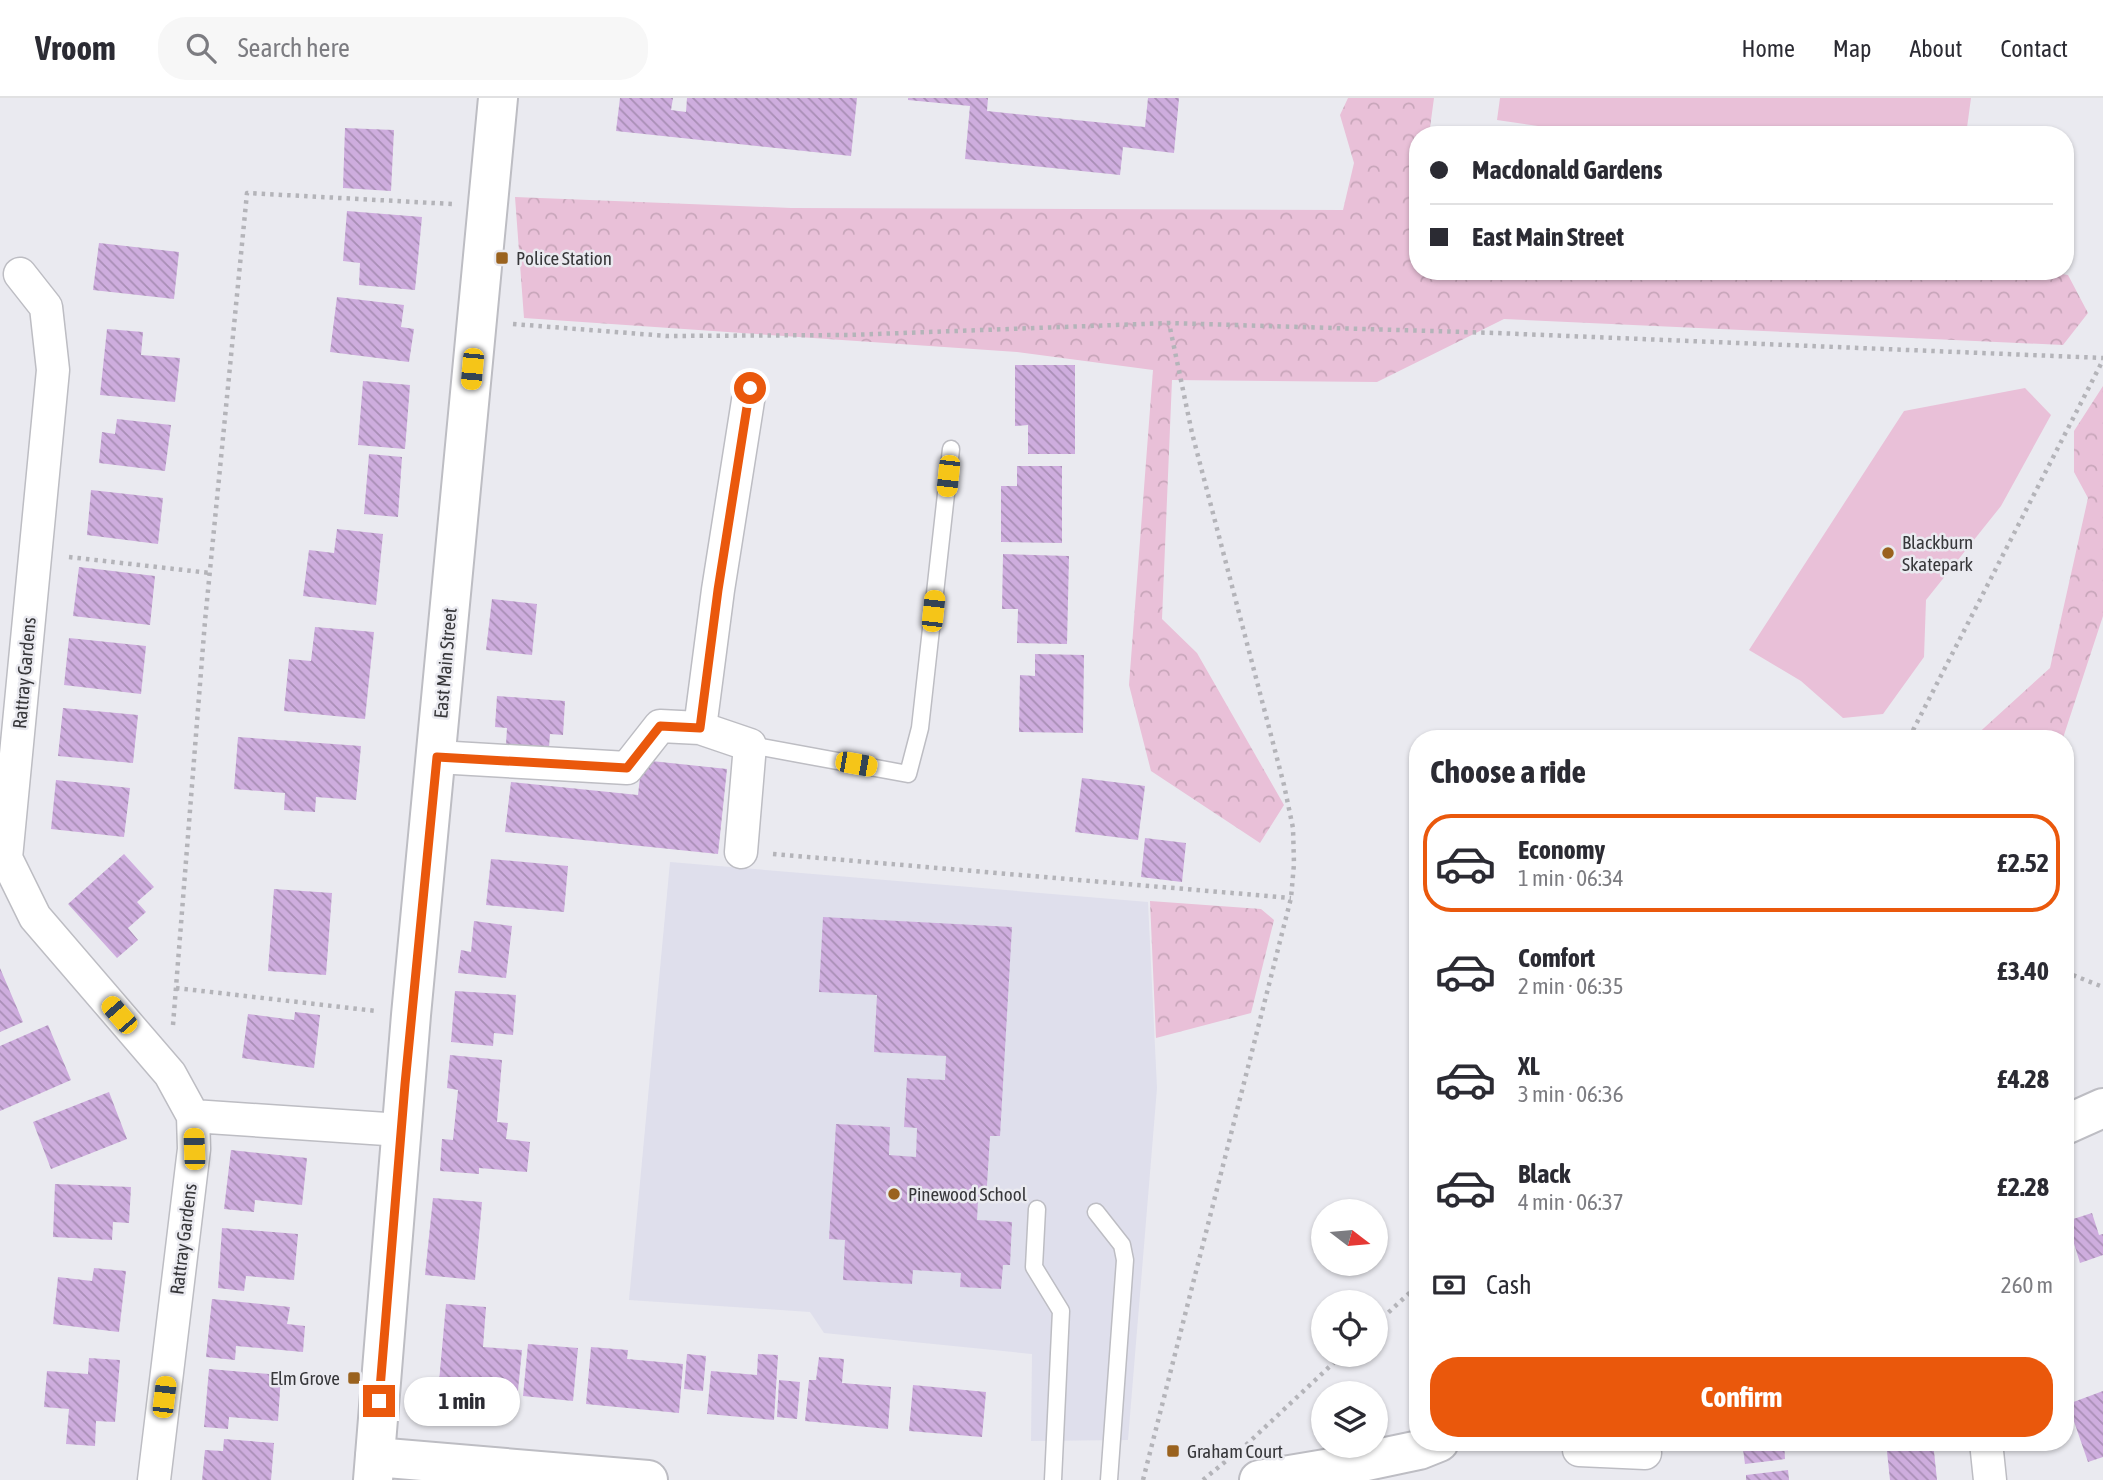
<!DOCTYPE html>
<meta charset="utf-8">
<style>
:root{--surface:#fff;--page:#f7f7f7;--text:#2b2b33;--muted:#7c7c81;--line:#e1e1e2;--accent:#ea580c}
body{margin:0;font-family:"Asap Condensed",sans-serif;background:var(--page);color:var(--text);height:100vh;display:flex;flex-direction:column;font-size:26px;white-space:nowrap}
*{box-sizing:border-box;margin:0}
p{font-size:23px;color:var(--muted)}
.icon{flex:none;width:38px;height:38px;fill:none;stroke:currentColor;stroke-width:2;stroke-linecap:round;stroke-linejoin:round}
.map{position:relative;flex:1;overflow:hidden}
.side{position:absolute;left:1409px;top:632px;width:665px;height:721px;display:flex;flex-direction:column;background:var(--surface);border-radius:28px;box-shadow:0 2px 5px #0004}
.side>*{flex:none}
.top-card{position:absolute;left:1409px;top:28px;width:665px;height:154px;border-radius:28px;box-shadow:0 2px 5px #0004;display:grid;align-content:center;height:154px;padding:0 21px;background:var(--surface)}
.needle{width:46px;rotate:106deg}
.controls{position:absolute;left:1311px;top:1101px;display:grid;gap:14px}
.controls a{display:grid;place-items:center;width:77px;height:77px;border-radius:50%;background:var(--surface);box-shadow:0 2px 5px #0004;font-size:35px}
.end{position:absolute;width:32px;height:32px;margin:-16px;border:9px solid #ea580c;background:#fff;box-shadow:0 0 0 4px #fff}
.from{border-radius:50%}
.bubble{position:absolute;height:49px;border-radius:24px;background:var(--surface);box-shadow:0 2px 5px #0004;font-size:23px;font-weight:700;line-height:49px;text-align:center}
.car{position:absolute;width:21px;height:42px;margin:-21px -10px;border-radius:9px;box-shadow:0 0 5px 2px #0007;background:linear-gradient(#f5c518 24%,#345 0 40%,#f5c518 0 76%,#345 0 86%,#f5c518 0)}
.top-card b{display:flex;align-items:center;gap:24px;height:66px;font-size:26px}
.top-card b+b{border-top:2px solid var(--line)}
.top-card i{width:18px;height:18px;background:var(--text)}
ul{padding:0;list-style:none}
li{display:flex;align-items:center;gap:21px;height:98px;margin:0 14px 10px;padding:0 7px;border:4px solid transparent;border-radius:28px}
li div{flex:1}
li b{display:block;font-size:26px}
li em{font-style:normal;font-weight:700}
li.selected{border-color:var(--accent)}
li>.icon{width:63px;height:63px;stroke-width:1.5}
h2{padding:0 21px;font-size:32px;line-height:84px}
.pay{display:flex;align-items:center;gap:18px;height:77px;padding:0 21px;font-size:26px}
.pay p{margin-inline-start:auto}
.primary-button{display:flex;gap:14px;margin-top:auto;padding:14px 21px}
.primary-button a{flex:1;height:80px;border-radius:28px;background:var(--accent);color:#fff;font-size:28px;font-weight:700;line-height:80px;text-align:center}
header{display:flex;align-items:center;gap:42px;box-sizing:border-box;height:98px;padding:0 35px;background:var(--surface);border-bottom:2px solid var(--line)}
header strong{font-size:33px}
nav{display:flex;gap:38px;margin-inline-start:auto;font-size:24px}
.search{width:490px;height:63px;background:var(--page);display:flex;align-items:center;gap:18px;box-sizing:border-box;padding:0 24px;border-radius:28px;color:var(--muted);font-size:26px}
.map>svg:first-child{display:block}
.built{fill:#dfdfec}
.grass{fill:#e9c0d8}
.forest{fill:url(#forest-crowns)}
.building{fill:url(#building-back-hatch)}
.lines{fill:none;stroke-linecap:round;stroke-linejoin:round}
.lane-casing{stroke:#bdbdc3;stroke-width:19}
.street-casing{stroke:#bdbdc3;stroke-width:35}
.secondary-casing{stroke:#bdbdc3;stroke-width:42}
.primary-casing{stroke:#bdbdc3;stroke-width:42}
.path{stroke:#b4b4b9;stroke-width:4.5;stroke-dasharray:3.5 5;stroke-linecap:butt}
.lane{stroke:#fff;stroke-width:16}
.street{stroke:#fff;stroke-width:32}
.secondary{stroke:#fff;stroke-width:38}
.primary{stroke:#fff;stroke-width:38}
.route{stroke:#ea580c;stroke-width:9}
.poi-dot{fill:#9a621e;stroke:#eaeaf0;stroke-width:2.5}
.labels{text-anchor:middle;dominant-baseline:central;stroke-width:5;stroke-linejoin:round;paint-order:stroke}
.poi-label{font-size:19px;fill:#37373a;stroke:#eaeaf0;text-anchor:start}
.street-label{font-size:19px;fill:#37373a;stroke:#eaeaf0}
</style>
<header>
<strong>Vroom</strong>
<div class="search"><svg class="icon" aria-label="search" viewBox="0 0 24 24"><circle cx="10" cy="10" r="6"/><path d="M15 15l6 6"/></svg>Search here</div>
<nav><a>Home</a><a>Map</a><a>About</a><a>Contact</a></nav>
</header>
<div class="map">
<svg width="2103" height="1382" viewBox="0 0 2103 1382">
<defs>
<pattern id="forest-crowns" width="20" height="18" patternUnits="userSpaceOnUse" patternTransform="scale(1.75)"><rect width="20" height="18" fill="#e9c0d8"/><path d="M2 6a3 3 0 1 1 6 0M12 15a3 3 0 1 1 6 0" fill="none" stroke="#c8a6ba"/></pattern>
<pattern id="building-back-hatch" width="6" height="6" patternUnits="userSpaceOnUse" patternTransform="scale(1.75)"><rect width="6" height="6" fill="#ceadde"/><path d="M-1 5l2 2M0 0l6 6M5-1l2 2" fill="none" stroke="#a88eb5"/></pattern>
</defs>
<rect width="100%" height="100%" fill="#eaeaf0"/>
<path class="built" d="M670,764L1148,804L1157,990L1128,1342L1031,1343L1032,1256L824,1235L810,1214L629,1202Z"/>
<path class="grass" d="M1500,0H1971L1966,37H1601L1497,22Z
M2025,290L2051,317L2001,408L1926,502L1924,559L1883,616L1843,620L1801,583L1749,552L1904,313Z"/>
<path class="forest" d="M1348,0H1434L1429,37H1418V173H2042L2068,177L2088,215L2063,247L1504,221L1377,284L1172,282L1162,521L1197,555L1284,707L1260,745L1151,673L1129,587L1153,272L1017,254L524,220L515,99L791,110L1343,112L1354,65L1340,17Z
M2103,288V518L2063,640H1973L2050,570L2088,400L2074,374V333Z
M1150,803L1261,811L1274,822L1251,915L1156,940Z"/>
<path class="building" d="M620,0H673L671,12L686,14L687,0H857L851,58L616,33Z
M908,0H988L987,13L1145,29L1148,0H1179L1174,55L1123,49L1120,77L965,61L970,8L908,2Z
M345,30L394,32L391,93L343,90Z
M347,113L422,119L415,192L359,187L360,165L343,163Z
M99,145L179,154L174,201L93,192Z
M337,199L404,207L401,229L414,231L409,264L330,254Z
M107,231L143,234L141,257L180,260L175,304L100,297Z
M1015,267H1075V356H1028V327L1015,328Z
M363,283L410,287L405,351L358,347Z
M117,321L171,327L165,373L99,365L102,334L115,336Z
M369,356L402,359L398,419L364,416Z
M1017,368H1062V445L1001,444V388H1017Z
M91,392L163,400L158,446L87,437Z
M337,431L383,436L376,507L303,498L309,452L334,455Z
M1003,456L1069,458L1067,546L1017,545L1018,511H1002Z
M79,469L155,478L150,527L73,518Z
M492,501L537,506L532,557L486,552Z
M315,529L374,534L365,621L284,613L289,561L311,563Z
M69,540L146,548L141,596L64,587Z
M1035,556L1084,557L1083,635L1019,634L1020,577L1035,578Z
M497,598L565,603L563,637L550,636L549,649L506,646L507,630L495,629Z
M63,610L138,617L133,665L58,658Z
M238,639L361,648L356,702L316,699L315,714L284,712L285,695L234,691Z
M642,662L727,671L718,756L505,734L511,684L638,697Z
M1082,680L1145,688L1138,742L1075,734Z
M56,682L130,690L124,739L51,731Z
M1145,740L1186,745L1182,784L1141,779Z
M124,756L154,789L137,804L146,814L128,830L138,842L117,860L68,806Z
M491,761L568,768L564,814L486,807Z
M274,791L332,795L326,877L268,873Z
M823,819L1012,829L1000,1038H990L986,1103L978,1102L977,1122L1012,1124L1010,1167H1003L1001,1191L960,1189L961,1175L913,1172L912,1186L843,1182L845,1142L829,1141L836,1026L890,1029L889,1057L916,1059L917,1030L904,1029L907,980L945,982L946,958L874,954L877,897L819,894Z
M474,823L512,828L506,880L458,875L461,852L471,854Z
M0,870L23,924L0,934Z
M455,893L516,897L513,937L494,935L493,948L451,944Z
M295,914L320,917L314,970L242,960L248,916L294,922Z
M48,927L71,982L0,1013V948Z
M450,957L502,962L497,1024L508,1025L506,1041L530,1044L527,1074L479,1070V1076L440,1073L442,1041L453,1042L458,992L447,990Z
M109,994L127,1041L51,1071L33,1024Z
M231,1052L307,1060L302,1107L255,1102L254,1114L224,1111Z
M55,1086L131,1089L129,1125L113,1124L112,1142L53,1139Z
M433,1100L482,1104L475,1182L425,1177Z
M2092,1115L2099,1137L2103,1136V1157L2080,1165L2067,1123Z
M222,1130L298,1136L294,1182L246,1178L244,1193L218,1190Z
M94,1170L126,1173L119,1234L53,1226L58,1179L92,1183Z
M212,1201L290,1209L287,1226L305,1228L303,1254L236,1248L235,1262L206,1259Z
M446,1206L486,1209L483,1249L522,1252L517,1302L438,1295Z
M528,1246L578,1250L573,1303L523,1298Z
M591,1249L628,1252L627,1261L683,1266L679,1315L586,1306Z
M687,1256L706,1258L703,1293L684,1291Z
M758,1256L778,1257L774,1322L707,1316L711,1273L757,1277Z
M819,1259L844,1261L842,1285L891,1289L888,1331L805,1323L809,1282H816Z
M89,1260L120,1262L115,1324L96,1323L95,1348L66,1346L69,1311L44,1309L47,1273L88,1276Z
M209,1271L281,1277L278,1323L229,1319L228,1331L204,1329Z
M779,1282L800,1284L797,1321L777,1319Z
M913,1287L986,1294L982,1339L909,1333Z
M2103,1293V1359L2088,1364L2068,1306Z
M224,1341L274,1345L271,1382H202L205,1352L223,1353Z
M1742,1344H1784L1785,1361L1745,1366Z
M1886,1344H1933L1937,1382H1890Z
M1788,1372L1789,1382H1746V1377Z"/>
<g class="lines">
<g class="lane-casing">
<path id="lane" d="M750,647L908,676L920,630L951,351
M1037,1111L1034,1169L1061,1213L1053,1382
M1096,1114L1122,1147L1125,1162L1109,1382"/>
</g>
<g class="street-casing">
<path id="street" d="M20,176L46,209L53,272L6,760L35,819L170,976L193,1018L194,1051L154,1382
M700,630L718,492L750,290
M437,659L627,670L660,628L700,630L750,647L741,754
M193,1018L401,1032
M1986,1344L1990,1382
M1579,1352L1645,1355"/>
</g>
<g class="secondary-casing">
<path id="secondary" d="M2065,1027L2103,1010
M375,1359L648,1382
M1259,1382L1343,1368L1419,1352L1439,1344"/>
</g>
<g class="primary-casing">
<path id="primary" d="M373,1382L411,917L498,0"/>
</g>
<path class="path" d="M513,226L667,238L849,237L1169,225L1496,235L2103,260
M69,459L210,475
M1909,640L2103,262
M773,756L1291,800
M2065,874L2103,889
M176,890L376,913
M173,927L205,523L247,95L452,106
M1376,1226L1418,1187
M1246,1347L1343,1256
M1143,1382L1291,800L1294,766L1293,730L1284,687L1192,335L1169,225
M1203,1382L1226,1363"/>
<use href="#lane" class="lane"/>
<use href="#street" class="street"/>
<use href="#secondary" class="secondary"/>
<use href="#primary" class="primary"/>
</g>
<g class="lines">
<path class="route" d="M379,1303L405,986L437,659L627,670L660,628L700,630L718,492L750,290"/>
</g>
<g class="poi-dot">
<rect x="495" y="153" width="14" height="14" rx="3.5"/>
<circle cx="1888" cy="455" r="7"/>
<circle cx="894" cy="1096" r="7"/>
<rect x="347" y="1273" width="14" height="14" rx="3.5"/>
<rect x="1166" y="1346" width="14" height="14" rx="3.5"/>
</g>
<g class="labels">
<g class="poi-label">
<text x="516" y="160">Police Station</text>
<text x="1902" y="444">Blackburn<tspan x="1902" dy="22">Skatepark</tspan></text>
<text x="908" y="1096">Pinewood School</text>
<text x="340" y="1280" text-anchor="end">Elm Grove</text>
<text x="1187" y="1353">Graham Court</text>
</g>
<g class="street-label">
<text transform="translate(445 565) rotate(-85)">East Main Street</text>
<text transform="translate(24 575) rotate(-85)">Rattray Gardens</text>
<text transform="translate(183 1141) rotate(-83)">Rattray Gardens</text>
</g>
</g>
</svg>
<div class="controls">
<a><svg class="needle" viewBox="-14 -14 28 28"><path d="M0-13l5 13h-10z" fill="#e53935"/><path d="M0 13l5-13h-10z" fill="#7c7c81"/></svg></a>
<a><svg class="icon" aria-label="locate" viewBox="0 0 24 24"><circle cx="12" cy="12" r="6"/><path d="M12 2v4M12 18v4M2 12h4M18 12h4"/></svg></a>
<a><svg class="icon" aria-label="layers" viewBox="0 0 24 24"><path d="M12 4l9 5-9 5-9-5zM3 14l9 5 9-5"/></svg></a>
</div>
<i class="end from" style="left:750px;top:290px"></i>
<i class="end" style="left:379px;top:1303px"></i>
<div class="bubble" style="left:404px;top:1279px;width:116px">1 min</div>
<i class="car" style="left:472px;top:271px;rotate:185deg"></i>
<i class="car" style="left:948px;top:378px;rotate:186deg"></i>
<i class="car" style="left:933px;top:513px;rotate:6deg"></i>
<i class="car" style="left:856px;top:666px;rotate:100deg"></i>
<i class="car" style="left:119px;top:917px;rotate:319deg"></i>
<i class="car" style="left:194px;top:1051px;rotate:358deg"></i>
<i class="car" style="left:164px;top:1299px;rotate:7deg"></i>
<div class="top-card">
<b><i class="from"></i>Macdonald Gardens</b>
<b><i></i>East Main Street</b>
</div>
<section class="side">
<h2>Choose a ride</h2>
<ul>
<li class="selected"><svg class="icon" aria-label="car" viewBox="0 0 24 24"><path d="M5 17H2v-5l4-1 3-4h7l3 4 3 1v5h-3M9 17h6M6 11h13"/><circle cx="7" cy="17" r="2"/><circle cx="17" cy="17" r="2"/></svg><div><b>Economy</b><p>1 min · 06:34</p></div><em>£2.52</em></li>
<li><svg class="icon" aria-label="car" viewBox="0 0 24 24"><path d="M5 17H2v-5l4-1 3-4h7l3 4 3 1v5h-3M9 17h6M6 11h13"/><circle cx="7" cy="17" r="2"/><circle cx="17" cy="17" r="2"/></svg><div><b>Comfort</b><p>2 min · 06:35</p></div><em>£3.40</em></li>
<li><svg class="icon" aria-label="car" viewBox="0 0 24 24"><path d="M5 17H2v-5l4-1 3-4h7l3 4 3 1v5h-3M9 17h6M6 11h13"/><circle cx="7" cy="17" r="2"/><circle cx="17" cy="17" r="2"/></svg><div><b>XL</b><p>3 min · 06:36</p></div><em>£4.28</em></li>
<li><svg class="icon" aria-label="car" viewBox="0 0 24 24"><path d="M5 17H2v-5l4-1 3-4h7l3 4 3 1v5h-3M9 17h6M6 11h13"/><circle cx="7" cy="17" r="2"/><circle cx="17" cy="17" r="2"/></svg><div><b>Black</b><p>4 min · 06:37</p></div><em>£2.28</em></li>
</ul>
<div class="pay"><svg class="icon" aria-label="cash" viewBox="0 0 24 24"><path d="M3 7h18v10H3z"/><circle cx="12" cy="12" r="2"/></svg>Cash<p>260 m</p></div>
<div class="primary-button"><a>Confirm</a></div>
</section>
</div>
